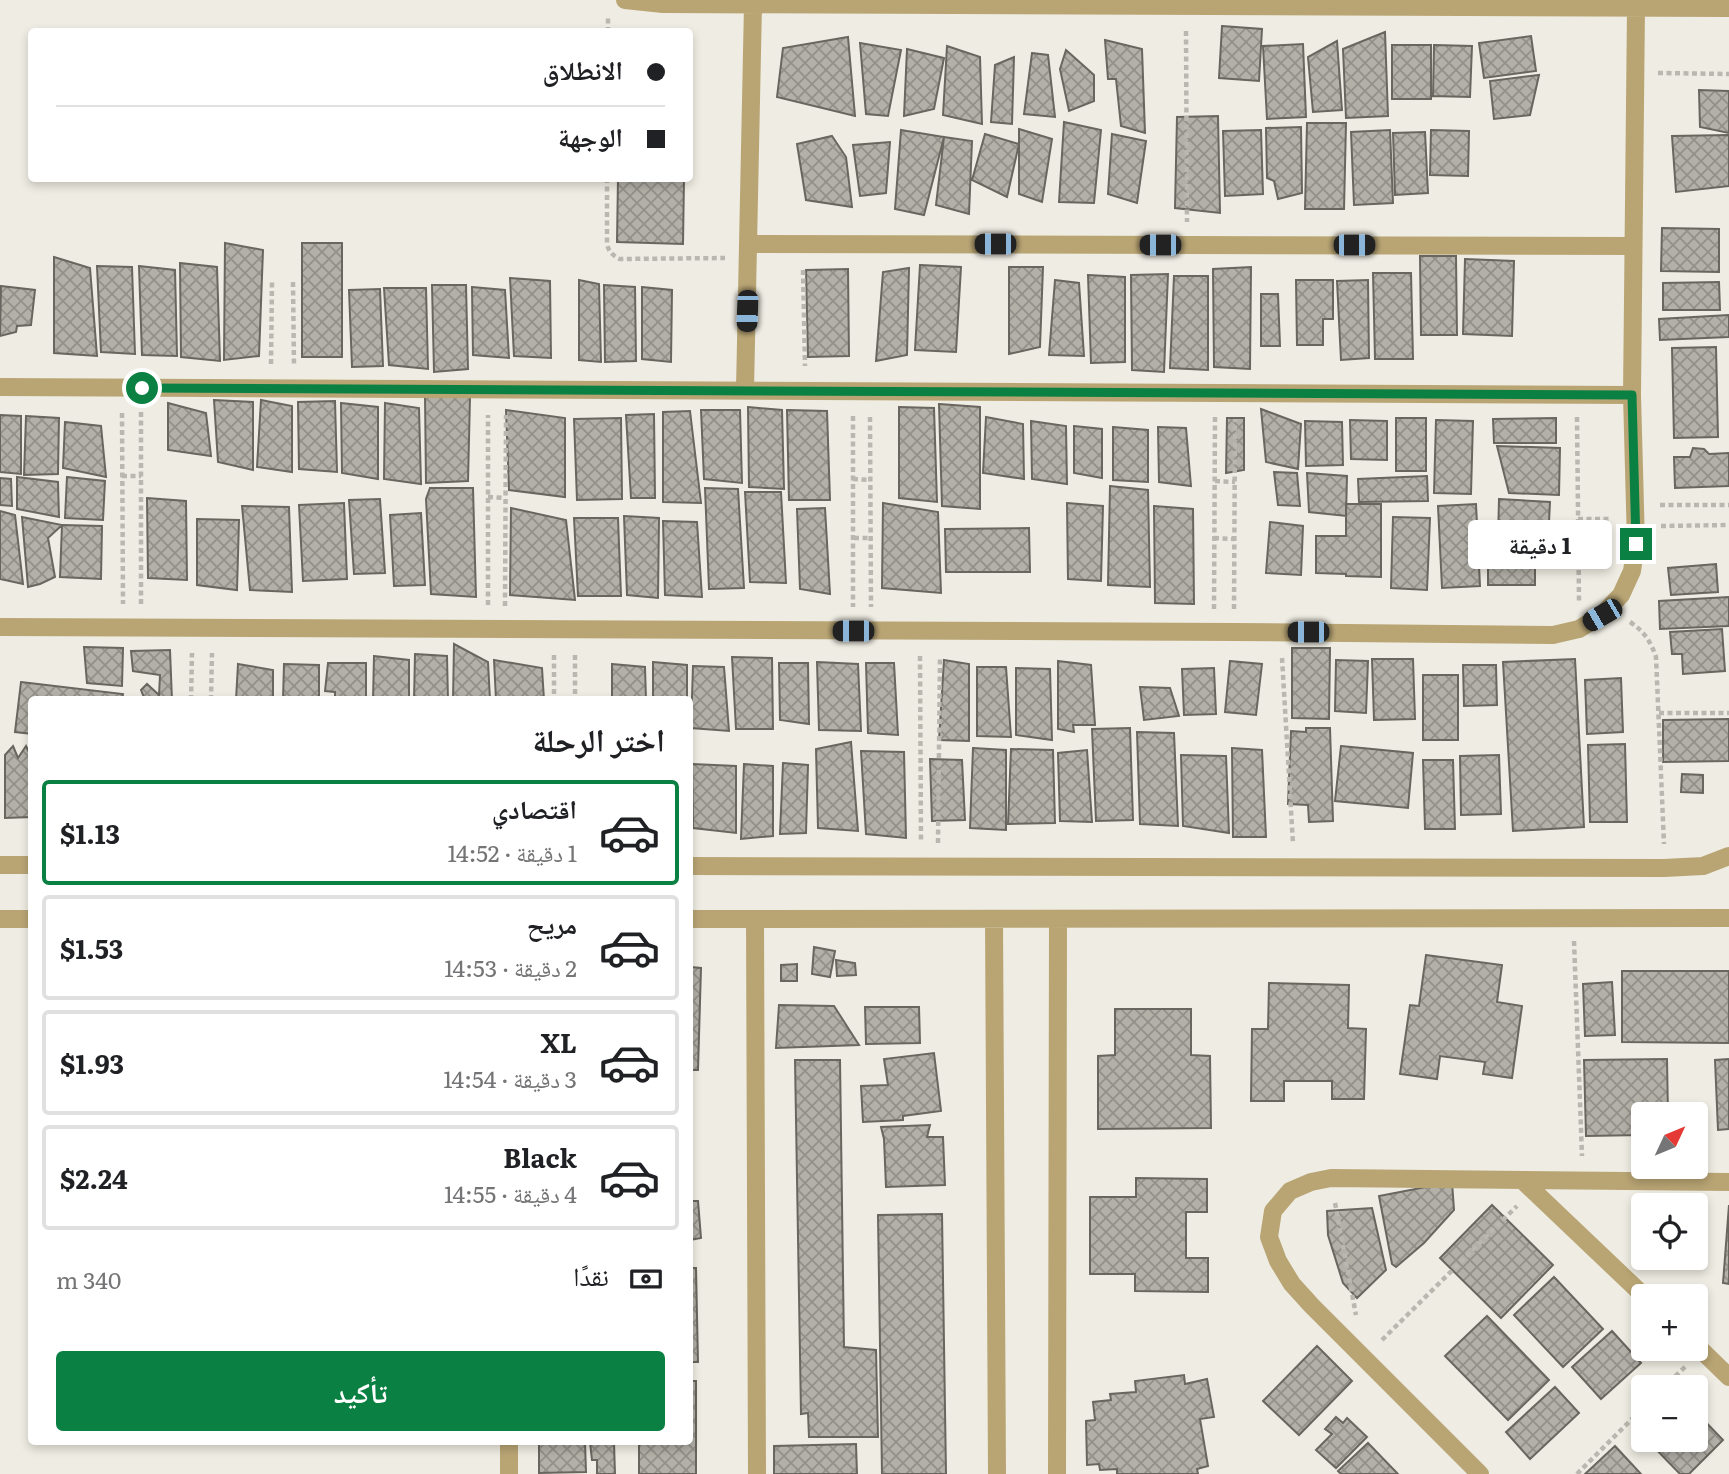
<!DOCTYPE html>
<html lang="ar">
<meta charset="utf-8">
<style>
:root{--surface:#fff;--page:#f6f6f6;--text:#202124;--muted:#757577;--line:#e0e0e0;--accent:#0b8043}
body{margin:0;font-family:Literata,"Noto Naskh Arabic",serif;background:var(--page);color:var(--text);direction:rtl;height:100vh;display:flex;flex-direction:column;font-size:26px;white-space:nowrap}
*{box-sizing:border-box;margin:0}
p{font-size:23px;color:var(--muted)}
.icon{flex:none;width:38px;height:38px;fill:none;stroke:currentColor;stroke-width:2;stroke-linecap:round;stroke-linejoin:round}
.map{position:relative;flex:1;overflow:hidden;direction:ltr}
.details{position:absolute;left:28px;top:696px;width:665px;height:749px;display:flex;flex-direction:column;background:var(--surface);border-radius:7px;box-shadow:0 4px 10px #0003;direction:rtl}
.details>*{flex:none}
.banner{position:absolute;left:28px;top:28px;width:665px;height:154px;border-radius:7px;box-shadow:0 4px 10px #0003;direction:rtl;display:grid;align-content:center;height:154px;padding:0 28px;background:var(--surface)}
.needle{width:46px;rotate:46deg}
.controls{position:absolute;left:1631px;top:1102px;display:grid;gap:14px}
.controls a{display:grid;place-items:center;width:77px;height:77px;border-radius:7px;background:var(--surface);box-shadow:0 4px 10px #0003;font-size:35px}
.end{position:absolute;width:32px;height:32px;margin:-16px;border:9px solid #0b8043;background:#fff;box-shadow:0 0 0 4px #fff}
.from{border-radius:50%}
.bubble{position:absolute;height:49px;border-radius:7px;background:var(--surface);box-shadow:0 4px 10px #0003;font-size:23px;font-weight:700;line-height:49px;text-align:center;direction:rtl}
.car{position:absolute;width:21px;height:42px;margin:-21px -10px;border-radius:9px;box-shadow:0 0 5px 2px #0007;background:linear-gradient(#222 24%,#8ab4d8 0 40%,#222 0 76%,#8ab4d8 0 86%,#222 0)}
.banner b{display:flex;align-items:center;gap:24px;height:66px;font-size:26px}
.banner b+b{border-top:2px solid var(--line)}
.banner i{width:18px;height:18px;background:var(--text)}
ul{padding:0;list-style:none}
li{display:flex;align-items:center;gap:21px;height:105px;margin:0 14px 10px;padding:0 14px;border:4px solid var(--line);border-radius:7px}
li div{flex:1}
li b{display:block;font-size:26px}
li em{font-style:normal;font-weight:700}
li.on{border-color:var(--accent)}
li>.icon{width:63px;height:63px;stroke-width:1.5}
h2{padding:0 28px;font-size:32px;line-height:84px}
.pay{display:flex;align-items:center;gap:18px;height:77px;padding:0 28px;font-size:26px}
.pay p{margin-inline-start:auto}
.cta{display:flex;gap:14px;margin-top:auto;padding:14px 28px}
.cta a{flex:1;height:80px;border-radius:7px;background:var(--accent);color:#fff;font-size:28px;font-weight:700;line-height:80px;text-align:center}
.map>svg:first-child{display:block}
.building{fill:url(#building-cross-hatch);stroke:#68665e;stroke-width:2}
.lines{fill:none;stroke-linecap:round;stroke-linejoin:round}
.path{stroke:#b9b7af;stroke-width:4.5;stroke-dasharray:5 3.5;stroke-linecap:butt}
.minor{stroke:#b9a574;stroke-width:18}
.route{stroke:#0b8043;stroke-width:9}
</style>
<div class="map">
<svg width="1729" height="1474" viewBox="0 0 1729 1474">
<defs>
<pattern id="building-cross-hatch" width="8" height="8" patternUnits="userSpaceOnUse" patternTransform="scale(1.75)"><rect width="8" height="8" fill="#b2b0a7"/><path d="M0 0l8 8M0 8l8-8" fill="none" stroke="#929089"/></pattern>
</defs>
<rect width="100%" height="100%" fill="#efede3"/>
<path class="building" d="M1222,26L1262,29L1259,81L1219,78Z
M1385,32L1388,116L1346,118L1343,49Z
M1531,36L1536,71L1484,78L1479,43Z
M848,37L855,116L777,97L783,48Z
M1105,40L1142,49L1145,133L1121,126L1116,79H1108Z
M1337,41L1342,110L1313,112L1308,57Z
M860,43L901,50L888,116L866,114Z
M1303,44L1306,117L1267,119L1263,46Z
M1392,45H1431V99H1392Z
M1434,45L1472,46L1470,97L1433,96Z
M947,46L980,57L982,124L943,115Z
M907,49L944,58L934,109L904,116Z
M1066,50L1094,75V101L1069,111L1060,69Z
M1032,53L1048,55L1055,117L1024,114Z
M1014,57L1012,124L991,122L995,65Z
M1539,75L1530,115L1494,119L1490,81Z
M1699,90L1729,91V133L1700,127Z
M1218,116L1220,213L1175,208L1177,117Z
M1064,122L1101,130L1094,203L1059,202Z
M1307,123H1346L1344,209H1305Z
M1301,127L1302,193L1278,199L1274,181L1267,178L1266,128Z
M1019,129L1052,139L1042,202L1019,194Z
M901,130L944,137L924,215L895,209Z
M1261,130L1263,194L1225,196L1223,131Z
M1390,130L1393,203L1354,205L1351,132Z
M1431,130L1469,131L1468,176L1430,175Z
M1425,132L1428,193L1395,195L1393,133Z
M985,134L1019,144L1007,197L972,180Z
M1112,134L1146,141L1137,203L1108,194Z
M1729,135V186L1676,192L1672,136Z
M832,136L846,157L852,207L806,200L797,144Z
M944,137L972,141L969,214L936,205Z
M890,142L886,193L860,196L853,145Z
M618,178H684L683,244L617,242Z
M1662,228L1719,229V272L1661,271Z
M225,243L263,250L259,356L224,360Z
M302,243H342V357H302Z
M1420,256H1456L1457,335H1421Z
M54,257L90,268L97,356L54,353Z
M1465,259L1514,261L1512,336L1463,334Z
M180,263L217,267L220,361L181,357Z
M920,265L961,267L956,352L915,350Z
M97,266L132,267L135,354L101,352Z
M139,266L175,270L177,356L142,355Z
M1009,267H1043L1040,347L1009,354Z
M1251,267L1250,369L1214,367L1213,269Z
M909,268L907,355L876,361L883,272Z
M848,269L849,356L808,357L806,270Z
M1373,273H1411L1413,359H1375Z
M1168,274L1164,372L1132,370L1131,275Z
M1088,275L1125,277V362L1091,363Z
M1174,276H1208V370L1170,368Z
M510,278L550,281L551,358L514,356Z
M579,280L599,284L601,362L579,360Z
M1055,280L1079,283L1084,356L1049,355Z
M1296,280H1333V319H1323V345H1297Z
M1368,280L1369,358L1341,360L1337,281Z
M1719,282L1720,310H1663V283Z
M432,285H466L468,369L434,372Z
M604,285L635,287L636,361L605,362Z
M1,286L35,290L31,325L17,326L16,332L0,336Z
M472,287L505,290L509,358L473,355Z
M642,287L672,290L671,362L642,359Z
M384,288H426L428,369L389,365Z
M380,289L383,366L352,367L349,290Z
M1261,294H1278L1280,346H1261Z
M1729,315V337L1660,340L1659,319Z
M1716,347L1718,437L1674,438L1672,348Z
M425,396L470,397L468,481L426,483Z
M214,400L253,402V470L218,462Z
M261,400L292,406V472L257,467Z
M335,401L337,472L299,469L298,402Z
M168,403L206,413L211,456L168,450Z
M341,403L378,407V479L342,473Z
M385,403L419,408L421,484L384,479Z
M939,404L980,407V509L942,506Z
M748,407L782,410L784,489L749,487Z
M899,407L934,408L937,502L899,498Z
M1261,409L1301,424L1298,469L1266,462Z
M506,410L565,418V497L509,490Z
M701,410H740L742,483L704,479Z
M787,410L827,411L830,500H789Z
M690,411L701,503L663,502V412Z
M654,414L655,498H631L626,415Z
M0,415L21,416V474L0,472Z
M26,416L59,418L58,474L24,475Z
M986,417L1023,424L1024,479L983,473Z
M621,418L622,499L577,500L574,419Z
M1227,418H1244V470L1226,473Z
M1396,418H1426V471H1396Z
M1556,418V443H1494L1493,419Z
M1350,420L1387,421V460L1351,459Z
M1436,420L1473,421L1471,494L1434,493Z
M1031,421L1066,426L1067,484L1032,479Z
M1305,421L1342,422L1343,465L1306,466Z
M65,422L101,426L106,477L63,468Z
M1074,426L1102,429V478L1074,473Z
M1113,427L1148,430V482L1113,480Z
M1158,427L1186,428L1191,486L1159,482Z
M1497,446L1560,448L1559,495L1509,493Z
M1693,448L1704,449L1709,454L1729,453V486L1675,488L1674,457H1690Z
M1274,472L1297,473L1300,506L1278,505Z
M1307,473L1347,476L1346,516L1309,512Z
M1427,476L1428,501L1359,502L1358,479Z
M17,477L58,482L59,517L17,509Z
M67,477L105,481L103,520L65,518Z
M0,478L11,479L12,506L0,505Z
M1110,486L1148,490L1150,587L1108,585Z
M430,488H473L476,597L431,594L426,499Z
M705,488L738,489L744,588L709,589Z
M745,492H781L786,583L750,582Z
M147,498L186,501L187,580L148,578Z
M380,499L385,573L354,574L349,500Z
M1499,499L1550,502L1548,542L1498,540Z
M344,503L347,579L303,581L299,505Z
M883,503L938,512L941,593L882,588Z
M1067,503L1103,506L1101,581L1068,579Z
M1346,504H1381V577L1346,576V574L1316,573V536H1346Z
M1476,504L1480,586L1442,588L1438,506Z
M242,506L289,507L292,592L250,590Z
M1154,506L1193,509L1194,604L1155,603Z
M511,508L566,520L575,600L510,595Z
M825,508L830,594L800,589L797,509Z
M0,511L15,515L23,584L0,579Z
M421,513L425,585L394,586L390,515Z
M624,516L659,518L658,598L627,595Z
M22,517L62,525L48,538L55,577L40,584L28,587Z
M1393,517L1430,518L1427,590L1391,588Z
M574,518H618L621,596H578Z
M197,519L239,520L237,590L197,585Z
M663,521L697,522L702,597L665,595Z
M1270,522L1303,526L1301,575L1266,573Z
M62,525L102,526L101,579L60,577Z
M1029,528L1030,572H946L945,529Z
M1488,557H1535V585H1488Z
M1716,564L1718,592L1671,595L1668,568Z
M1729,597V626L1660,629L1659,601Z
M1722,629L1725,671L1683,674L1682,654H1672L1670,632Z
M454,644L488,662L490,700H453Z
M84,647L123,648L122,686L87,683Z
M1292,648H1330L1329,719L1292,718Z
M170,650L172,700H145L141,690L147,684L159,695L160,675L133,671L131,651Z
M415,654L447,656L448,700H414Z
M374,656L409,660V700H373Z
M732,657L772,658L773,729H736Z
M1372,659H1413L1415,719L1374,720Z
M1575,659L1584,827L1513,831L1503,662Z
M494,660L542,668L544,700H496Z
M944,660L969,664V741L939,740Z
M1336,660L1368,661L1366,713L1335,711Z
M1058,661L1091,665L1095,725H1073L1074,732L1058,729Z
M1230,661L1262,664L1256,715L1225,712Z
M653,662L687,665V700H653Z
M817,662L858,664L861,731L819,730Z
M328,663H366V700H335V692L325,691Z
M779,663H808L809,724L780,720Z
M866,663H894L898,735L868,733Z
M238,664L273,670V700H236Z
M284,664L319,665V700H283Z
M612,664L645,667L646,700H612Z
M1463,665H1496L1497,705L1464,706Z
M693,666L724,667L729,731L691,728Z
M977,667H1006L1011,737L977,736Z
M1016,668L1050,669L1052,740L1016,735Z
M1214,668L1216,714L1184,715L1182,669Z
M1423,675H1458V740H1423Z
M1621,678L1623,732L1587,734L1585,680Z
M21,682L123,694L122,700H32V734L15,732Z
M1140,687L1170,688L1179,716L1144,720Z
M1729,719V761L1663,762V720Z
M1130,728L1133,820L1096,821L1092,729Z
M1306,728H1330L1333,821L1309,822L1308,805L1288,804L1291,731L1306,732Z
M1137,732L1174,733L1178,826L1140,824Z
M851,742L858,831L818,828L816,749Z
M1625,744L1627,822H1590L1588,745Z
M13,746L18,758L26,746L32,758V817L5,818V755Z
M1341,746L1413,753L1408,808L1335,801Z
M973,748L1006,750V830L970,828Z
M1232,748L1262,750L1266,837H1233Z
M1011,749L1053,750L1055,823L1008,824Z
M1087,750L1092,822L1060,821L1058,753Z
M861,751L904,752L906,838L866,834Z
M1181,755L1226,756L1229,833L1183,826Z
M1499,755L1501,814L1461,815L1460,756Z
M930,759L962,760L965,820L932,821Z
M1423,760H1453L1455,829H1425Z
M783,763L808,765L806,833L780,834Z
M692,764L736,766V833L693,828Z
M744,764L773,766V836L741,839Z
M1682,774L1703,775V793L1681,792Z
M814,947L835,951L830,977L812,974Z
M1426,955L1502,965L1497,1002L1522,1006L1512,1078L1483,1074L1485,1062L1440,1056L1437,1079L1400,1074L1410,1005L1419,1006Z
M836,960L855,963L856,975L837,976Z
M797,964V981H781V965Z
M690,967L701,968L698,1070H690Z
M1622,971H1729V1043L1622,1042Z
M1612,982L1615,1035L1585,1036L1583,984Z
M1269,983L1349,985L1348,1028L1366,1029L1364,1099H1332V1081H1284V1101H1251L1252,1029H1268Z
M779,1005L834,1006L859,1045L776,1048Z
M865,1007H919L920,1043L866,1044Z
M1115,1009H1191V1055L1210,1056L1211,1128L1098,1129V1056L1115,1055Z
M934,1053L941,1111L903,1116V1120L863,1122L861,1086L888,1085L884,1059Z
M1667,1059L1668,1115H1643V1135L1586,1136L1584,1060Z
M1729,1059V1129L1718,1130L1715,1060Z
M795,1060H840L844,1347L876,1350L878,1437H809L808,1413L801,1414Z
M930,1125L927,1137H943L945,1185L886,1187L884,1139L881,1127Z
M1136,1178L1207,1179V1212H1186V1258H1208V1292L1135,1291V1274H1090V1197H1136Z
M1452,1182L1454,1210L1424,1243L1396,1267L1392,1264L1379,1196Z
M690,1201H698L701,1238L690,1240Z
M1492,1205L1553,1265L1501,1318L1440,1258Z
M1729,1205V1284L1723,1283Z
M1372,1208L1386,1270L1357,1298L1343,1283L1328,1235L1327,1211Z
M942,1214L946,1474H882L878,1215Z
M690,1268H696L698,1362H690Z
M1554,1277L1603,1329L1563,1367L1514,1315Z
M1487,1316L1549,1380L1508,1420L1445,1356Z
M1612,1331L1641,1363L1601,1399L1572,1367Z
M1317,1346L1352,1381L1299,1435L1263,1401Z
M1184,1375L1185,1384L1207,1379L1214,1417L1200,1419L1208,1466L1197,1469L1198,1474H1117V1469L1100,1470L1099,1464L1087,1465L1086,1421L1095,1420L1093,1402L1111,1400L1110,1394L1136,1392L1135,1381Z
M690,1381H696V1474H639V1442H690Z
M1555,1387L1579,1413L1530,1459L1506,1432Z
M1696,1412L1723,1440L1689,1474H1680L1647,1440H1696Z
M1336,1417L1343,1423L1347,1418L1367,1437L1336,1468L1316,1450L1332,1434L1325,1429Z
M539,1442H585L586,1472L539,1473Z
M590,1442L614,1443L615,1474H597V1460H592Z
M1368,1443L1398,1474H1341L1338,1471Z
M856,1444L857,1474H774V1446Z
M1615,1446L1641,1474H1585Z"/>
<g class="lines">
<path class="path" d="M1186,31L1187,222
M608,32V18
M1658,73L1729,74
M607,178V244C609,252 612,255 620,259L725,258
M803,270L805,366
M293,282L294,366
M271,364L272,281
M122,413L123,604
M853,416V607
M870,417L871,607
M1577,417L1579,601
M122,476H141
M853,479L870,480
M1215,481L1235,482
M488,497L505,498
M1660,505H1729
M1578,519H1612
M1661,526L1729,525
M854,538H870
M1214,538L1234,539
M141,604V410
M488,605V415
M505,606L506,415
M1214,609L1215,415
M1234,609L1235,419
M1630,622C1644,631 1651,642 1656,657L1664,844
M554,655V700
M575,655V700
M920,656L921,843
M1282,658L1293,844
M191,700L192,653
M211,700L212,653
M1659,713H1729
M938,843L940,656
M1574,941L1582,1156
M1335,1203L1356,1315
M1382,1340L1517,1206
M1663,1388L1686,1366
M1577,1474L1643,1408"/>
<path class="minor" d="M625,0L663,4L1729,8
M749,244L1633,246
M0,387L1632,395
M745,390L753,4
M0,627L1234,632L1553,635L1579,629L1602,615L1621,595L1632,571L1636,544L1632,395L1636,8
M0,865H32
M690,866L1664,868L1703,866L1729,856
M0,919H32
M690,919L1729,918
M755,919L757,1474
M994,919L997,1474
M1522,1180L1645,1297
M1696,1345L1729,1377
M509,1474V1442
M1057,1474L1058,919
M1480,1474L1312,1306L1292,1284L1278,1261L1269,1237L1273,1211L1290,1191L1311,1182L1331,1178L1729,1182"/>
</g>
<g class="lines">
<path class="route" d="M142,388L1632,395L1636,544"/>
</g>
</svg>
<div class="controls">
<a><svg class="needle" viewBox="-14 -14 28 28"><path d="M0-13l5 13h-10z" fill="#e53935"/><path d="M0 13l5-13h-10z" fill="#757577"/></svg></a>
<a><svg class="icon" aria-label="locate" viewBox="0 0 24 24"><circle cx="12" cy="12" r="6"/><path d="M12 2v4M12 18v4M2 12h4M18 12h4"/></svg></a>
<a>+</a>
<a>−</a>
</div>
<i class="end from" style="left:142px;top:388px"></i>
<i class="end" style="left:1636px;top:544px"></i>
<div class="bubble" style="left:1468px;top:520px;width:144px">1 دقيقة</div>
<i class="car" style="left:995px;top:244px;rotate:270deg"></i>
<i class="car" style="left:1160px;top:245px;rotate:270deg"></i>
<i class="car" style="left:1354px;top:245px;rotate:90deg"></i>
<i class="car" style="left:747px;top:311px;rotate:182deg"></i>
<i class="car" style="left:1602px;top:615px;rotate:240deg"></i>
<i class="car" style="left:853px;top:631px;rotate:270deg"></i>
<i class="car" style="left:1308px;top:632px;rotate:270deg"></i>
<div class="banner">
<b><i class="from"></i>الانطلاق</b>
<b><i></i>الوجهة</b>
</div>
<section class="details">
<h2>اختر الرحلة</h2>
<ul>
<li class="on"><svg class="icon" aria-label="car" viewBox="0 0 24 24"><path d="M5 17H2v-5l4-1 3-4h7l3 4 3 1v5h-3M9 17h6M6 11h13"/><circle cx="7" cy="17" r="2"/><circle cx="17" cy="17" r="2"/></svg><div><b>اقتصادي</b><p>1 دقيقة · 14:52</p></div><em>$1.13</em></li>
<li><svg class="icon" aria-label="car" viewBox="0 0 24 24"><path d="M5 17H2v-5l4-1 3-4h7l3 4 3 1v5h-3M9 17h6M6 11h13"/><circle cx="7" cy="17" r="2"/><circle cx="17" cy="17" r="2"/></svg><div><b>مريح</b><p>2 دقيقة · 14:53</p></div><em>$1.53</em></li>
<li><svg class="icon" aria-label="car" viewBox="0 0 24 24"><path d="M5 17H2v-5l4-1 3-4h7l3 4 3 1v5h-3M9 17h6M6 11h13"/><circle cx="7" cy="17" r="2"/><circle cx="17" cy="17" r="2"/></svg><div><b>XL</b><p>3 دقيقة · 14:54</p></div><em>$1.93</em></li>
<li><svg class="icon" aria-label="car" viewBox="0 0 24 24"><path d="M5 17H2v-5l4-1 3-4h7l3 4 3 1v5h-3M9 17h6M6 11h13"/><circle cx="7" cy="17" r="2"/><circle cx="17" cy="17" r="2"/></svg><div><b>Black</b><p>4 دقيقة · 14:55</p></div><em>$2.24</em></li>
</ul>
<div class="pay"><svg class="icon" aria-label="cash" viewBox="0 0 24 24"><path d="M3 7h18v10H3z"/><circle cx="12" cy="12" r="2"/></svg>نقدًا<p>340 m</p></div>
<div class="cta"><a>تأكيد</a></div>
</section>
</div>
